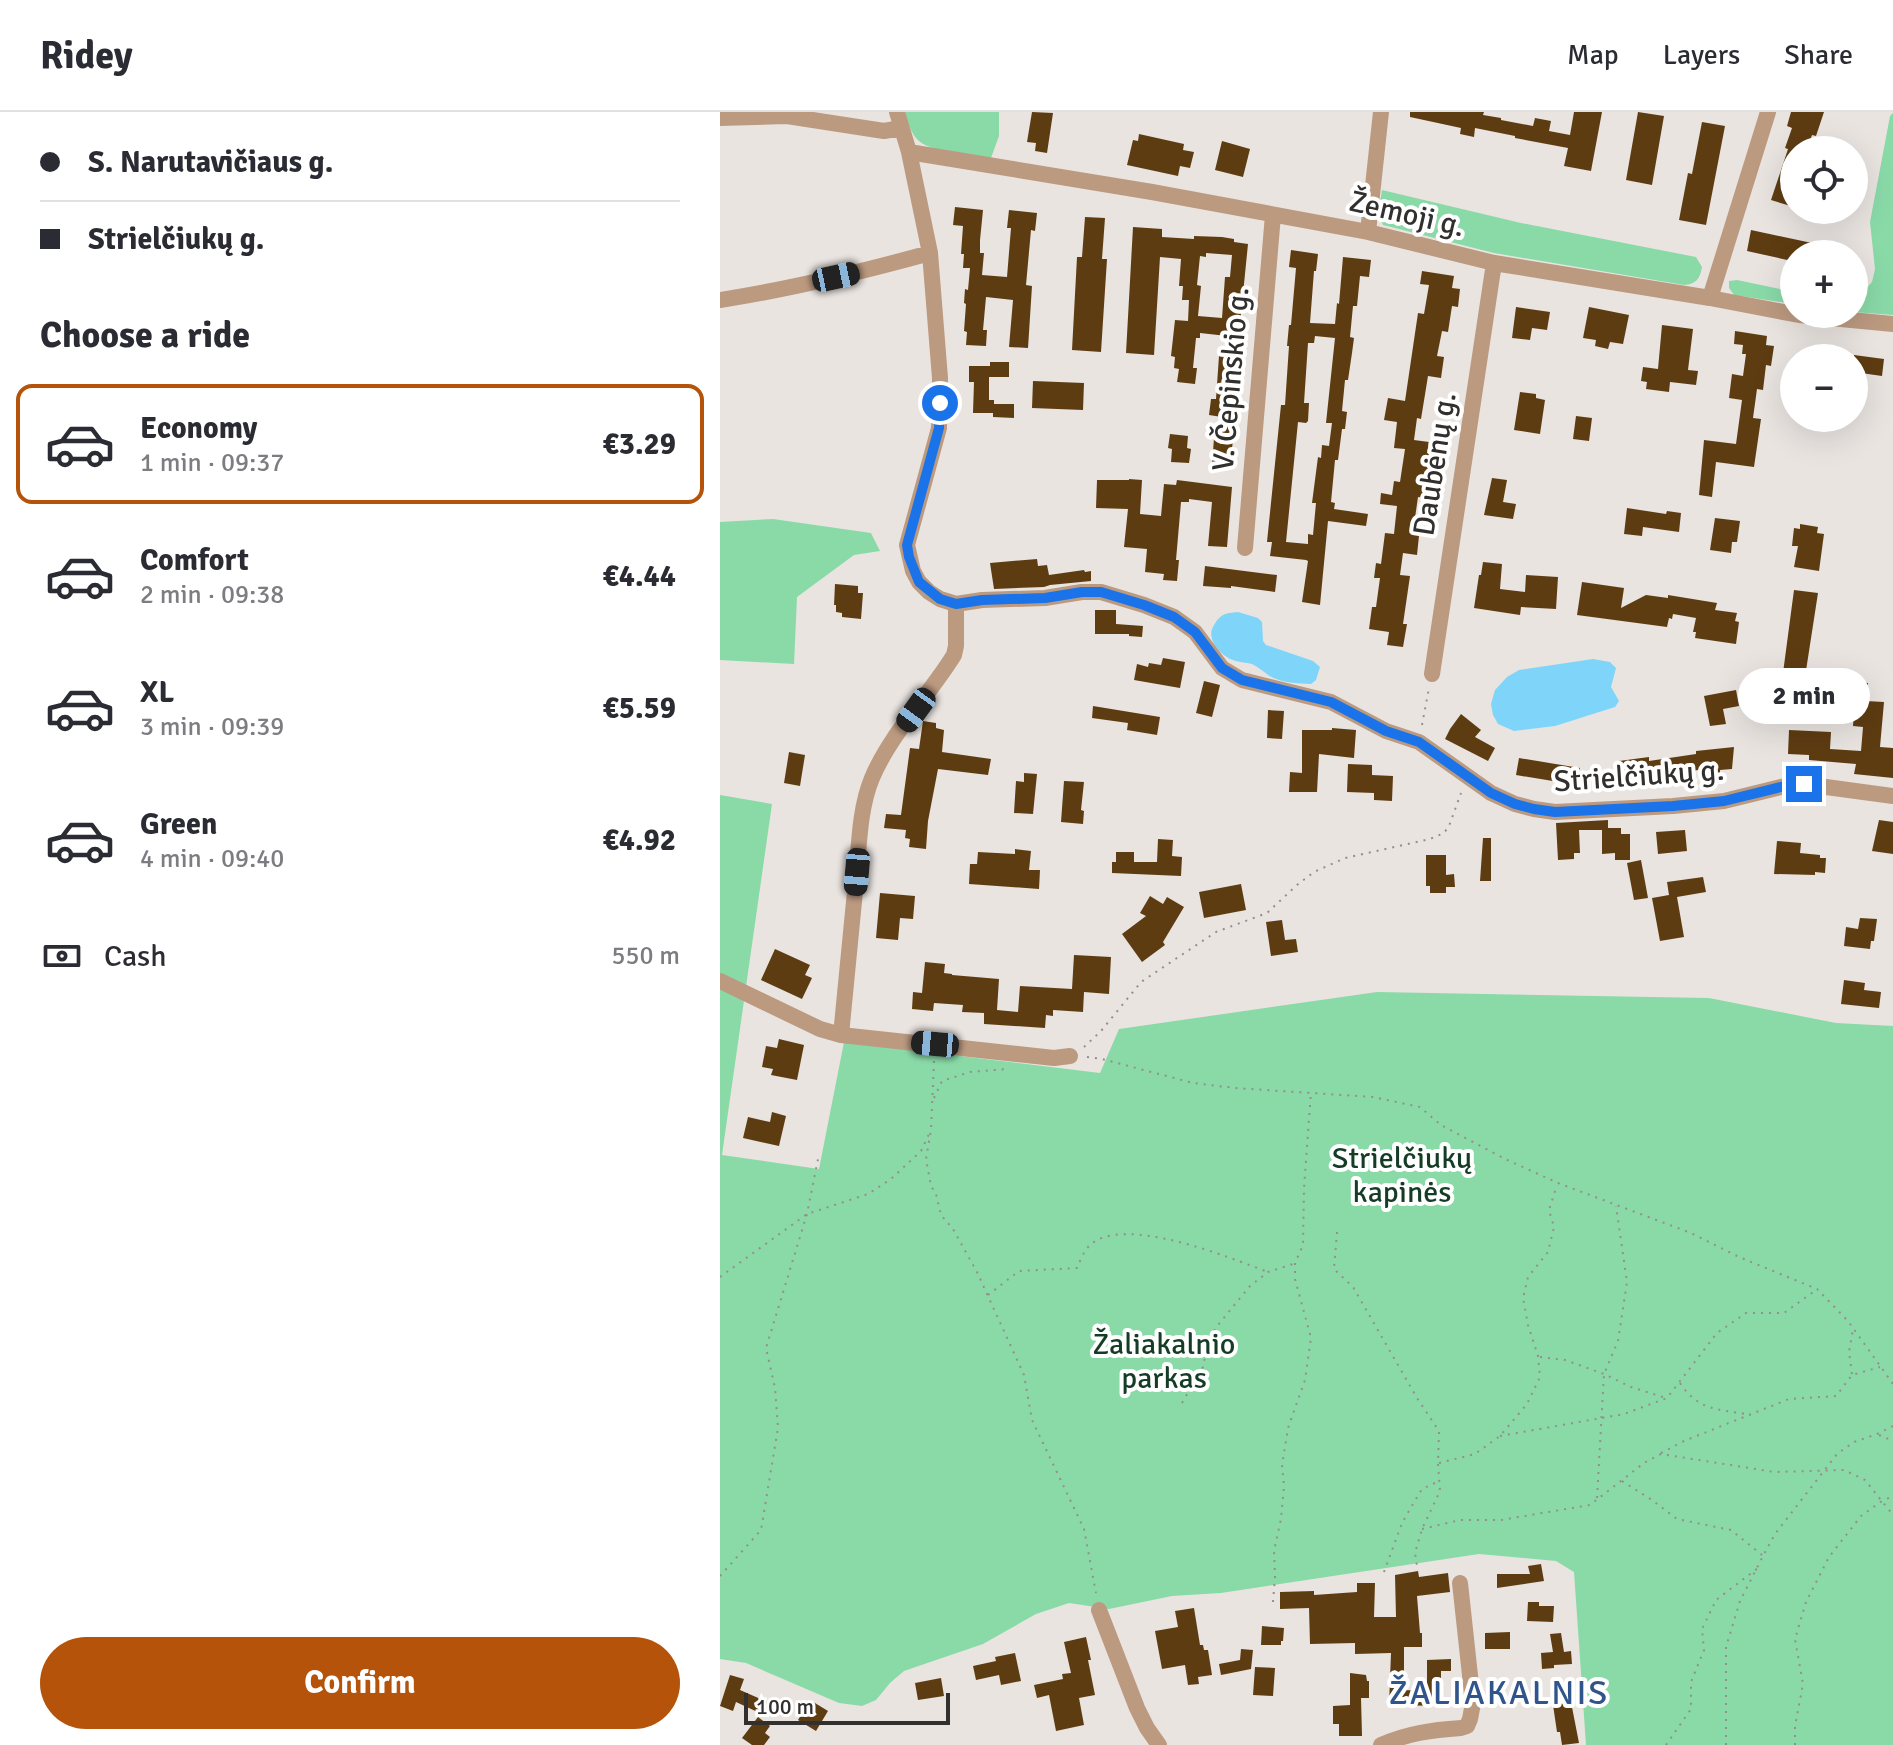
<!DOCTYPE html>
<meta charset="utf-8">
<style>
:root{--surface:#fff;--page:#f2f2f3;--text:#2b2b33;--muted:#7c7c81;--line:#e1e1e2;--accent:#b45309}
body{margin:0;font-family:Signika,sans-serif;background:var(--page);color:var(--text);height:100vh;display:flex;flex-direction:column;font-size:30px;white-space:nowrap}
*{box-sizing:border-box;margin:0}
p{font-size:26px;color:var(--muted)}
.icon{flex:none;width:44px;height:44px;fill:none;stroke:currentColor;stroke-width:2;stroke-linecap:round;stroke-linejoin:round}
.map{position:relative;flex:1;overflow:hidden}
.panel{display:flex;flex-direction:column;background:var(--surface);width:720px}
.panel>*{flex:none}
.guide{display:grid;align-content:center;height:176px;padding:0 40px;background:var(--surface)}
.fabs{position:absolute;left:1060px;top:24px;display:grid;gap:16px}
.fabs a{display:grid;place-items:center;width:88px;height:88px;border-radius:50%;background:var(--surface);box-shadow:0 8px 32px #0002;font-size:40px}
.scale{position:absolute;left:24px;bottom:20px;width:206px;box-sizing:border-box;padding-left:8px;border:4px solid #32302e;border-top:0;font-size:22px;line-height:28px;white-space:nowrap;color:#32302e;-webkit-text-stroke:6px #fff;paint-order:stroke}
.end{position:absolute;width:36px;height:36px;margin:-18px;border:10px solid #1a73e8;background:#fff;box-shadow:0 0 0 4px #fff}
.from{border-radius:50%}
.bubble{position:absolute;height:56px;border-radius:28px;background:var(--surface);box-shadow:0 8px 32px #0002;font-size:26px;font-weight:700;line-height:56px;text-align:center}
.car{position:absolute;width:24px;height:48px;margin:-24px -12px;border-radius:10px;box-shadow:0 0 6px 2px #0007;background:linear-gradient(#222 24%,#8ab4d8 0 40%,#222 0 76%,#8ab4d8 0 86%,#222 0)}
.guide b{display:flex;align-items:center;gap:28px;height:76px;font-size:30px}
.guide b+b{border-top:2px solid var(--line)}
.guide i{width:20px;height:20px;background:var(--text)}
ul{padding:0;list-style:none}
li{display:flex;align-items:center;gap:24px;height:120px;margin:0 16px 12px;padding:0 24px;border:4px solid transparent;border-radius:16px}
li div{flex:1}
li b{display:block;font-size:30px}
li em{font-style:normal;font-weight:700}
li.active{border-color:var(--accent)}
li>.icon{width:72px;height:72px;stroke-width:1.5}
h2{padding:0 40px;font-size:36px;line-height:96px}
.pay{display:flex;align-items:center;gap:20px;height:88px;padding:0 40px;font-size:30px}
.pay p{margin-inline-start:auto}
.cta{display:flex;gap:16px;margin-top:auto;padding:16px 40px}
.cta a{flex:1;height:92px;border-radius:48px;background:var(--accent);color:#fff;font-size:32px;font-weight:700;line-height:92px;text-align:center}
header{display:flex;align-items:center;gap:48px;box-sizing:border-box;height:112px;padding:0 40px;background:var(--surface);border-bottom:2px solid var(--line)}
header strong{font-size:38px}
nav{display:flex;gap:44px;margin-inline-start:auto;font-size:28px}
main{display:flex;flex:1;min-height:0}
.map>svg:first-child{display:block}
.green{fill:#8adaa8}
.water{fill:#7ed5f9}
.building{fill:#5e3c12;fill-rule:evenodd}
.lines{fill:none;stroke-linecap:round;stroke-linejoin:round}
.path{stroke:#938f8c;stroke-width:2;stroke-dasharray:2 6;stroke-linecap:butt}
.minor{stroke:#bc9a80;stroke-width:16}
.route{stroke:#1a73e8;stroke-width:10}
.labels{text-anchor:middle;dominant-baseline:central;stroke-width:8;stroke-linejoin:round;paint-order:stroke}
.street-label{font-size:30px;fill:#32302e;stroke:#fff}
.park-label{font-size:30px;fill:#153d26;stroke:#fff}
.quarter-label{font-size:34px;letter-spacing:2px;fill:#30558c;stroke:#fff}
</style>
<header>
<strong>Ridey</strong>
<nav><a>Map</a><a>Layers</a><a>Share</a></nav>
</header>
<main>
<section class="panel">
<div class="guide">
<b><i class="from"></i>S. Narutavičiaus g.</b>
<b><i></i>Strielčiukų g.</b>
</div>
<h2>Choose a ride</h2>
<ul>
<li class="active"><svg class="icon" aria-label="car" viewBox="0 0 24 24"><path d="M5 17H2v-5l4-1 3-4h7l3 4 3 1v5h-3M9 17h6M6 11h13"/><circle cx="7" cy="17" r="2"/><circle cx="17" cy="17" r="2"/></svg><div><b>Economy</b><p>1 min · 09:37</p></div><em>€3.29</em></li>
<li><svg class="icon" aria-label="car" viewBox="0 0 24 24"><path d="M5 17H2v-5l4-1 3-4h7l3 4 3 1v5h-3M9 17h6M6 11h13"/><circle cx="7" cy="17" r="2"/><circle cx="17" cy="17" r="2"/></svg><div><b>Comfort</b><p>2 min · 09:38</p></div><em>€4.44</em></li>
<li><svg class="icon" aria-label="car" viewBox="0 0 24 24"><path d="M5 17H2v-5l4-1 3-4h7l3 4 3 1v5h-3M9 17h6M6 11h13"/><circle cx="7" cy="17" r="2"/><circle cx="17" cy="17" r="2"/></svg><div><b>XL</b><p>3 min · 09:39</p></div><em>€5.59</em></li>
<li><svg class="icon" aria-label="car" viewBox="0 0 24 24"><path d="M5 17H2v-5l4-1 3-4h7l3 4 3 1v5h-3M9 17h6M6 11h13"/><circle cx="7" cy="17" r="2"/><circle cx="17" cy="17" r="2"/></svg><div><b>Green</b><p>4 min · 09:40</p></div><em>€4.92</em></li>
</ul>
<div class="pay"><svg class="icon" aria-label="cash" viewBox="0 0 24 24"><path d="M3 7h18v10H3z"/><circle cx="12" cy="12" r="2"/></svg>Cash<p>550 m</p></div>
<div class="cta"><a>Confirm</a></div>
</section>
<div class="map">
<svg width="1173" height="1633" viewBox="0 0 1173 1633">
<rect width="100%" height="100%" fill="#e9e4e0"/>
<path class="green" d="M185,0H279V24L271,46C252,43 213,41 199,29C191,22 188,10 185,0Z
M1173,1V203L1134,200V190L1152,170L1155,157L1150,110L1170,4Z
M662,78L801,111L976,145L982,155C980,167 976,172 964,173L774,141L663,113L658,103Z
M1017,168L1074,180V192L1014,183L1009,176V169Z
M53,407L151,421L160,439L134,443L77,485L74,552L0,548V410Z
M0,683L52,692L2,1043L99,1057L124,930L380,961L399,917L657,880L989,886L1116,911L1173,914V1633H866L854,1460L836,1449L759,1442L501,1481L452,1484L389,1497L349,1491L316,1502L263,1532L184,1559L170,1571L156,1588L142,1594L119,1591L26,1551L0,1547Z"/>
<path class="water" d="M518,500L538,506L542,510L543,529L546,533L593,549L600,555L596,568L591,572C576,571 561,571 548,563C543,559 538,555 532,552C526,550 520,551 513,548C501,544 486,527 493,515C500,502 505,501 518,500Z
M873,547L890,550L896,556L891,575L899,589L895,595L835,614L794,619L778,612L773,603L771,592L775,578L787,565L799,558Z"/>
<path class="building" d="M312,0L333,1L327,41L315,39L316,31L307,30Z
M690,0H764L763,3L781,6V8L813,14L815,6L831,9L829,19L850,23L854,0H882L871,59L844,54L848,36L795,26V24L755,16L754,25L740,22L741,16L690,5Z
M918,0L944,4L932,73L906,68Z
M1071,0H1104L1096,24L1092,23L1087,38H1074V95L1051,88L1068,37L1065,36L1072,16L1067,14Z
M982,10L1005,14L986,113L959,108L968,61L972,62Z
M419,22L464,32L463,38L474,40L470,56L460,54L458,64L407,53L413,28L418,29Z
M502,29L530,37L523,65L495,58Z
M235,95L263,98L260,128V141H264L262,163L287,165L291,116H287L289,98L317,101L315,119L311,118L306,173L312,174L308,236L289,235L293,188L266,185L263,218H267L266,234L246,233L247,220L244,219L246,192L244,191L245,177L248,178L250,156H243L244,142H241L243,114L233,113Z
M365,105L385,106L382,147H387L381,240L352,238L357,145H362Z
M413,115L442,117V125L474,127V124L502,125L514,127V130L528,132L520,212H523L519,230L514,293H517L510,354L492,353L494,326H499L502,305L489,303L491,287H496L499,244L505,245L507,224L480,221V226H476L473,256H477L475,272L457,270L459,257L454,256L455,245L451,244L455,208L468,209L469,188H462L463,174H459L461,147L440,145L434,243L406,241ZM486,141L512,143L510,165H505L502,206L478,204L481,174L477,173L480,144L486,145Z
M1031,118L1120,137V142H1073L1072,149L1027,139Z
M571,138L598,142L596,159H594L590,211L615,212L617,191L619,192L623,145L651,148L649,165L640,164L637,194H633L630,225L634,226L632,241L628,268H625L622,299L627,300L625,317H622L618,348H615L611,390L615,391L614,397L648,402L646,414L608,409L600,493L582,490L588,449L586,448L550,444L552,430H547L561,293H565L569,234H567L569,213H571L576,156L569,155ZM595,224L615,226L606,311H612L609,334L602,333L601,346L598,345L592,391H596L593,423L588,422V432L566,430L578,310L586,311L588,309L589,291H584L588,231H594Z
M702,159L734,164L732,176L740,177L738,195L732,194L728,220L722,219L717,244L724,245L721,266L708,264L701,307L697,306L694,328L709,330L707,341L716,342L713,360H707L704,386L698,385L694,413L700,414L697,443L683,441L680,463L690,464L683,512H687L683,535L667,533L669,520L649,517L652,495H656L660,466H654L656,451L661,452L665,421L674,422L677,394L660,392L661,381L672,383L674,369L680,370L685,337L674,336L677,310L664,308L668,286L685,289L698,201L704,202L709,173L700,172Z
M796,195L830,200L827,218L812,216L810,228L792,226Z
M869,195L909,203L903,232L890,230L888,237L875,234L876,228L863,226Z
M942,213L973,217L968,258L978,259L976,273L950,270L949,280L926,277L927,270L921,269L923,255L938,257Z
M1015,219L1047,224L1046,233L1054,234L1051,254L1046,253L1043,278L1037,277L1033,306L1041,307L1034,355L996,350L992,385L979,383L984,328L1016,332L1022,288L1009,286L1012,262L1023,264L1026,242H1022L1023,233L1014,232Z
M1134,243L1164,247L1162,264L1134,260Z
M270,250H289V265H269V288H274V292H294V306L273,305V301H253L254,270H249V254H270Z
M313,269L364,271L363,298L312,296Z
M800,280L816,282V286L825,288L820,322L794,318Z
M856,304L872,306L869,329L853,327Z
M450,322L468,324L467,336L471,337L469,351L451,350L452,337L448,336Z
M772,366L787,368L783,390L796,392L793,407L764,403Z
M409,367L422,368L420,402L441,404L444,372L456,373L457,368L512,375L507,435L488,434L492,390L469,387V390H461L456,448H459L457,469L443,468L444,462L425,460L427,437L404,435L408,397L376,396L377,368H409Z
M907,396L946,402L947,399L961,401L959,420L923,415L922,424L904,422Z
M995,406L1020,409L1017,430H1012L1011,441L990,438Z
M1080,412L1098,415L1097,421L1104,422L1099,459L1074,455L1078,434H1072L1074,416L1080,417Z
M317,447L318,454L327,453L329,463L364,458L365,460L371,459V469L330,473L324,475L274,477L270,451Z
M763,450L782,452L780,477L805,480L806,463L838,465L836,497L801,495L800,503L754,496L759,463H761Z
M485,454L557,463L555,480L511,474V476L483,474Z
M862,470L904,476L901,496L926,483L948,486V483L997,491L995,498L1017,501L1015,509L1019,510L1016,532L975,526L976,520H973L976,506L953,502L952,507L949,506L947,515L857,503Z
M115,472L138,474V481H143L141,507L122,505V501L116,500V493H114Z
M1074,478L1098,481L1083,578L1061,576Z
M375,498H396V512L423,514L422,525L409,524V522H375Z
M443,546L465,550L460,576L414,568L417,552L428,555L429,551L441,553Z
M484,569L500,573L492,605L476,601Z
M1133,570L1148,571L1146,589L1164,590L1160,635L1173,636V666L1134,662L1136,652L1089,648V643L1068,642L1069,618L1111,620L1110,637L1141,639L1143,615L1133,614L1135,584H1132Z
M1016,578L1019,594L1003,597L1006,612L990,614L984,584Z
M373,594L440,605L437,623L407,618L408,611L372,606Z
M548,598L564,599L562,627L547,626Z
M741,602L761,618L755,625L775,636L768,649L725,627L730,617Z
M203,609L216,611V616L224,618L222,640L271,647L268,663L218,657L208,709L206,737L189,735L190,727L185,726L186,718L164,716L166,702L181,703L190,636L199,637Z
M612,616L636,618L634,646L599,642L597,680H569L570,660L582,661V618H612Z
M1014,635L1012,657L1000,658V661L979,664L978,658L902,671L899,649L929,645V649L976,642V639Z
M69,640L85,643L80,674L64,671Z
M799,646L860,656L857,673L796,663Z
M628,652L652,653V663L673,664L672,689L654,688V681L627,680Z
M304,661L317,662L313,702L294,701L296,669L304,670Z
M344,669L364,670L361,698L364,699L363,712L341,710Z
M888,708V716H901V722H910V748H895V741L882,742V718H859L860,741H854V747L838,748L836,711Z
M1159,708L1173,710V742L1152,739Z
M965,718L967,739L938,742L936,720Z
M763,726H771V769H760Z
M438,727L453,728L452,744L462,745L461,764L392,761V750H396V740H414V750H437Z
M1057,729L1081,731L1080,741L1100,743V746H1106L1105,761L1095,760V763L1054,762Z
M295,737L311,739L309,758H320L319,777L249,772L250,752H257L258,740L295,742Z
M706,743H726V763L734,762L735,775H726V781H710V774H706Z
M921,748L928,786L914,788L907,751Z
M983,765L986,780L957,785L964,825L940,829L932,786L949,783L947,770Z
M521,772L526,798L484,806L479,780Z
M160,781L195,784L193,807L180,806L178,828L156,826Z
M430,784L443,792L447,785L464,795L443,830L445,833L422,850L402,822L426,804L420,801Z
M1140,806L1157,807L1154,829H1151L1150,837L1124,834L1126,815L1138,817Z
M562,808L565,828L576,827L578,840L551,844L546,810Z
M55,837L90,853L85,863L92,866L82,887L41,868Z
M354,843L391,845L389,882L364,880L363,900L333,898V904L326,903L325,916L264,912V901L242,900L243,893L214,891L213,899L192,897L193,880L202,881L205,850L225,852L224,861L232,862V863L279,867L277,898L298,900L300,874L352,877Z
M1124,868L1145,871L1144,878L1161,880L1159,896L1121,892Z
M59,927L84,933L77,968L51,963L53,957L42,955L46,934L57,936Z
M52,1000L66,1004L59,1034L23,1026L28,1005L50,1010Z
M821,1452L824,1469L777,1476V1462H810L808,1454Z
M698,1459L699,1465L728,1461L730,1480L697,1484L700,1521H702V1535H684V1578L707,1579V1548L731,1547V1559H721V1594L669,1593L671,1541L635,1542V1531L590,1532L589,1496L560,1497V1480L594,1479V1483L637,1480V1471H655L654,1505H676L675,1463Z
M808,1490H819V1494H834L833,1510L807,1509Z
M474,1496L480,1533H483L484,1538H488L492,1563L478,1565L479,1572L468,1573L465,1553L442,1557L435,1519L458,1515L455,1499Z
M542,1514L564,1516L563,1529H561V1533H541Z
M790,1520V1537H765V1521Z
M841,1521L844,1540L851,1539L852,1552L834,1553V1556L822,1557L821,1541L833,1540L830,1522Z
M366,1525L371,1548H368L375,1583L359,1586L364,1613L336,1619L329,1583L317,1586L314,1573L343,1567L342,1562L351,1561L344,1530Z
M521,1537L533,1538L531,1557L501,1563L499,1552L520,1548Z
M295,1541L301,1569L281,1573L279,1563L256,1568L253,1554L276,1549L275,1545Z
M535,1555L555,1556L553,1584L533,1583Z
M630,1561L646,1563L647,1569H649V1586H641L642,1624H619V1612H613V1594L630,1593Z
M10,1563L24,1567L20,1578L50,1591L44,1603L16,1590L13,1599L0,1594Z
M221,1566L224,1584L198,1588L195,1571Z
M90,1588L108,1599L96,1619L78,1608Z
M851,1590L859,1631L842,1633L840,1620H837L833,1593Z
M38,1605L50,1614L45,1621L50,1625L44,1633H32L22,1626Z"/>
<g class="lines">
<path class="path" d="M702,613L709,576
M364,935L381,919L421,870L496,820L547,801L577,773L594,760L625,746L710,727L724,721L729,714L741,681
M367,945L382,947L473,971L515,976L653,985L700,995L721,1013L783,1046L838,1071L971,1121L1019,1145L1097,1177L1128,1209L1173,1272
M214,949L211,1018L206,1047L211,1074L216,1082L221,1103L233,1117L257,1160L304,1263L312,1308L364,1417L376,1481
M214,986L222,969L250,960L287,957
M617,1120L614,1157L633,1175L697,1286L719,1319L718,1352L720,1379L702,1417L695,1441L697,1454
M0,1165L87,1102L148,1082L171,1067L201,1039L209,1022
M268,1183L299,1159L357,1156C360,1149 364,1139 369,1134C402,1101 510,1146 548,1160
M820,1245L845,1248L884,1262L911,1275L946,1286
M1132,1262L1129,1240L1133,1217
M960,1271C978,1298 996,1297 1026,1302
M462,1291L483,1255L488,1228L498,1213L530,1174L548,1160L573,1152
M1159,1323L1173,1329
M780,1324L904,1302L947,1286L997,1221L1026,1201H1064L1096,1178
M941,1341L964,1329L1069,1287L1116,1284L1132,1263L1160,1255
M719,1351L755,1342L780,1324L807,1292L820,1265L818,1244L808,1213L803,1186L808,1165L828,1140L834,1115L829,1098L837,1073
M902,1369L932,1388L957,1407L1011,1418L1042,1443
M877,1386L884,1262L898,1229L907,1170L896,1094
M702,1417L740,1408H781L870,1393L924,1351L941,1342L1054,1360L1124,1358L1145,1368L1173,1403
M664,1460L682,1411L693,1392L702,1377L719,1369
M0,1464L41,1418L58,1316L55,1276L46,1236L87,1102L98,1047
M553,1490L555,1465L554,1439L561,1407L564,1374L562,1353L568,1316L585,1268L591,1226L575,1167V1151L583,1133L584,1076L591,980
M946,1633L971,1597V1570L984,1538L982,1517L996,1488L1038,1456
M1006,1633V1535L1020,1489L1043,1444L1055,1422L1117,1342L1134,1330L1157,1322L1173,1314
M1075,1633V1614L1083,1572L1075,1527L1086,1490L1109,1445L1141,1404L1162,1389L1173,1384"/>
<path class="minor" d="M177,0L189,40L210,141L220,266L219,316L187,433L193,459L199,470L209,480L220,487L236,492L262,488L325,486L362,480H381L424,493L454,505L475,520L502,556L522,568L611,590L666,619L699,630L771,681L795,692L814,697L835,700L953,694L1004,689L1065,674L1084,672L1173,684
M0,6L67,4L164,19L181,16
M189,40L432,80L648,120L774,151L990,186L1079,203L1173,212
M648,120L661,0
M990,186L1048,0
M0,188C71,177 141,160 210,141
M525,436L553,103
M712,562L774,151
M0,869L100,917L121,923L334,946L350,944
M121,923C126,872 131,820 136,769C139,736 139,697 152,666C171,621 208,585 234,543L236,534V492
M379,1498L417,1596L427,1616L439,1633
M661,1633C688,1621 713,1618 741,1616L747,1614L750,1607L753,1591L740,1471"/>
</g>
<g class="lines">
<path class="route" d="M220,291L219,316L187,433L189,445L199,470L220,487L236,492L262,488L325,486L362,480H381L424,493L454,505L475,520L502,556L522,568L611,590L666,619L699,630L771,681L795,692L814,697L835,700L953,694L1004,689L1065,674L1084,672"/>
</g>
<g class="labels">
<g class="street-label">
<text transform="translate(687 102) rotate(13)">Žemoji g.</text>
<text transform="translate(511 267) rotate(-85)">V. Čepinskio g.</text>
<text transform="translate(715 352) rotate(-81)">Daubėnų g.</text>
<text transform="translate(919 664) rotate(-4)">Strielčiukų g.</text>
</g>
<g class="park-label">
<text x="682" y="1046">Strielčiukų<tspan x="682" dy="34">kapinės</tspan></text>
<text x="444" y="1232">Žaliakalnio<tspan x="444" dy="34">parkas</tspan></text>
</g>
<g class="quarter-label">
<text x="779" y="1581">ŽALIAKALNIS</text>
</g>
</g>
</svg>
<div class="fabs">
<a><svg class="icon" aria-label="locate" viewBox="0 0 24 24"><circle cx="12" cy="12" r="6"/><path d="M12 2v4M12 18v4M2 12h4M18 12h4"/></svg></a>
<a>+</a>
<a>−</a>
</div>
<div class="scale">100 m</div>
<i class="end from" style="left:220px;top:291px"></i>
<i class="end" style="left:1084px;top:672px"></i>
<div class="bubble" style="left:1018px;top:556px;width:132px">2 min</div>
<i class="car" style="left:116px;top:165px;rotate:78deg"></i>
<i class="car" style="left:196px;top:598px;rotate:216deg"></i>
<i class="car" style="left:137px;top:760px;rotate:185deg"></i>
<i class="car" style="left:215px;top:932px;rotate:275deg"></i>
</div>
</main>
